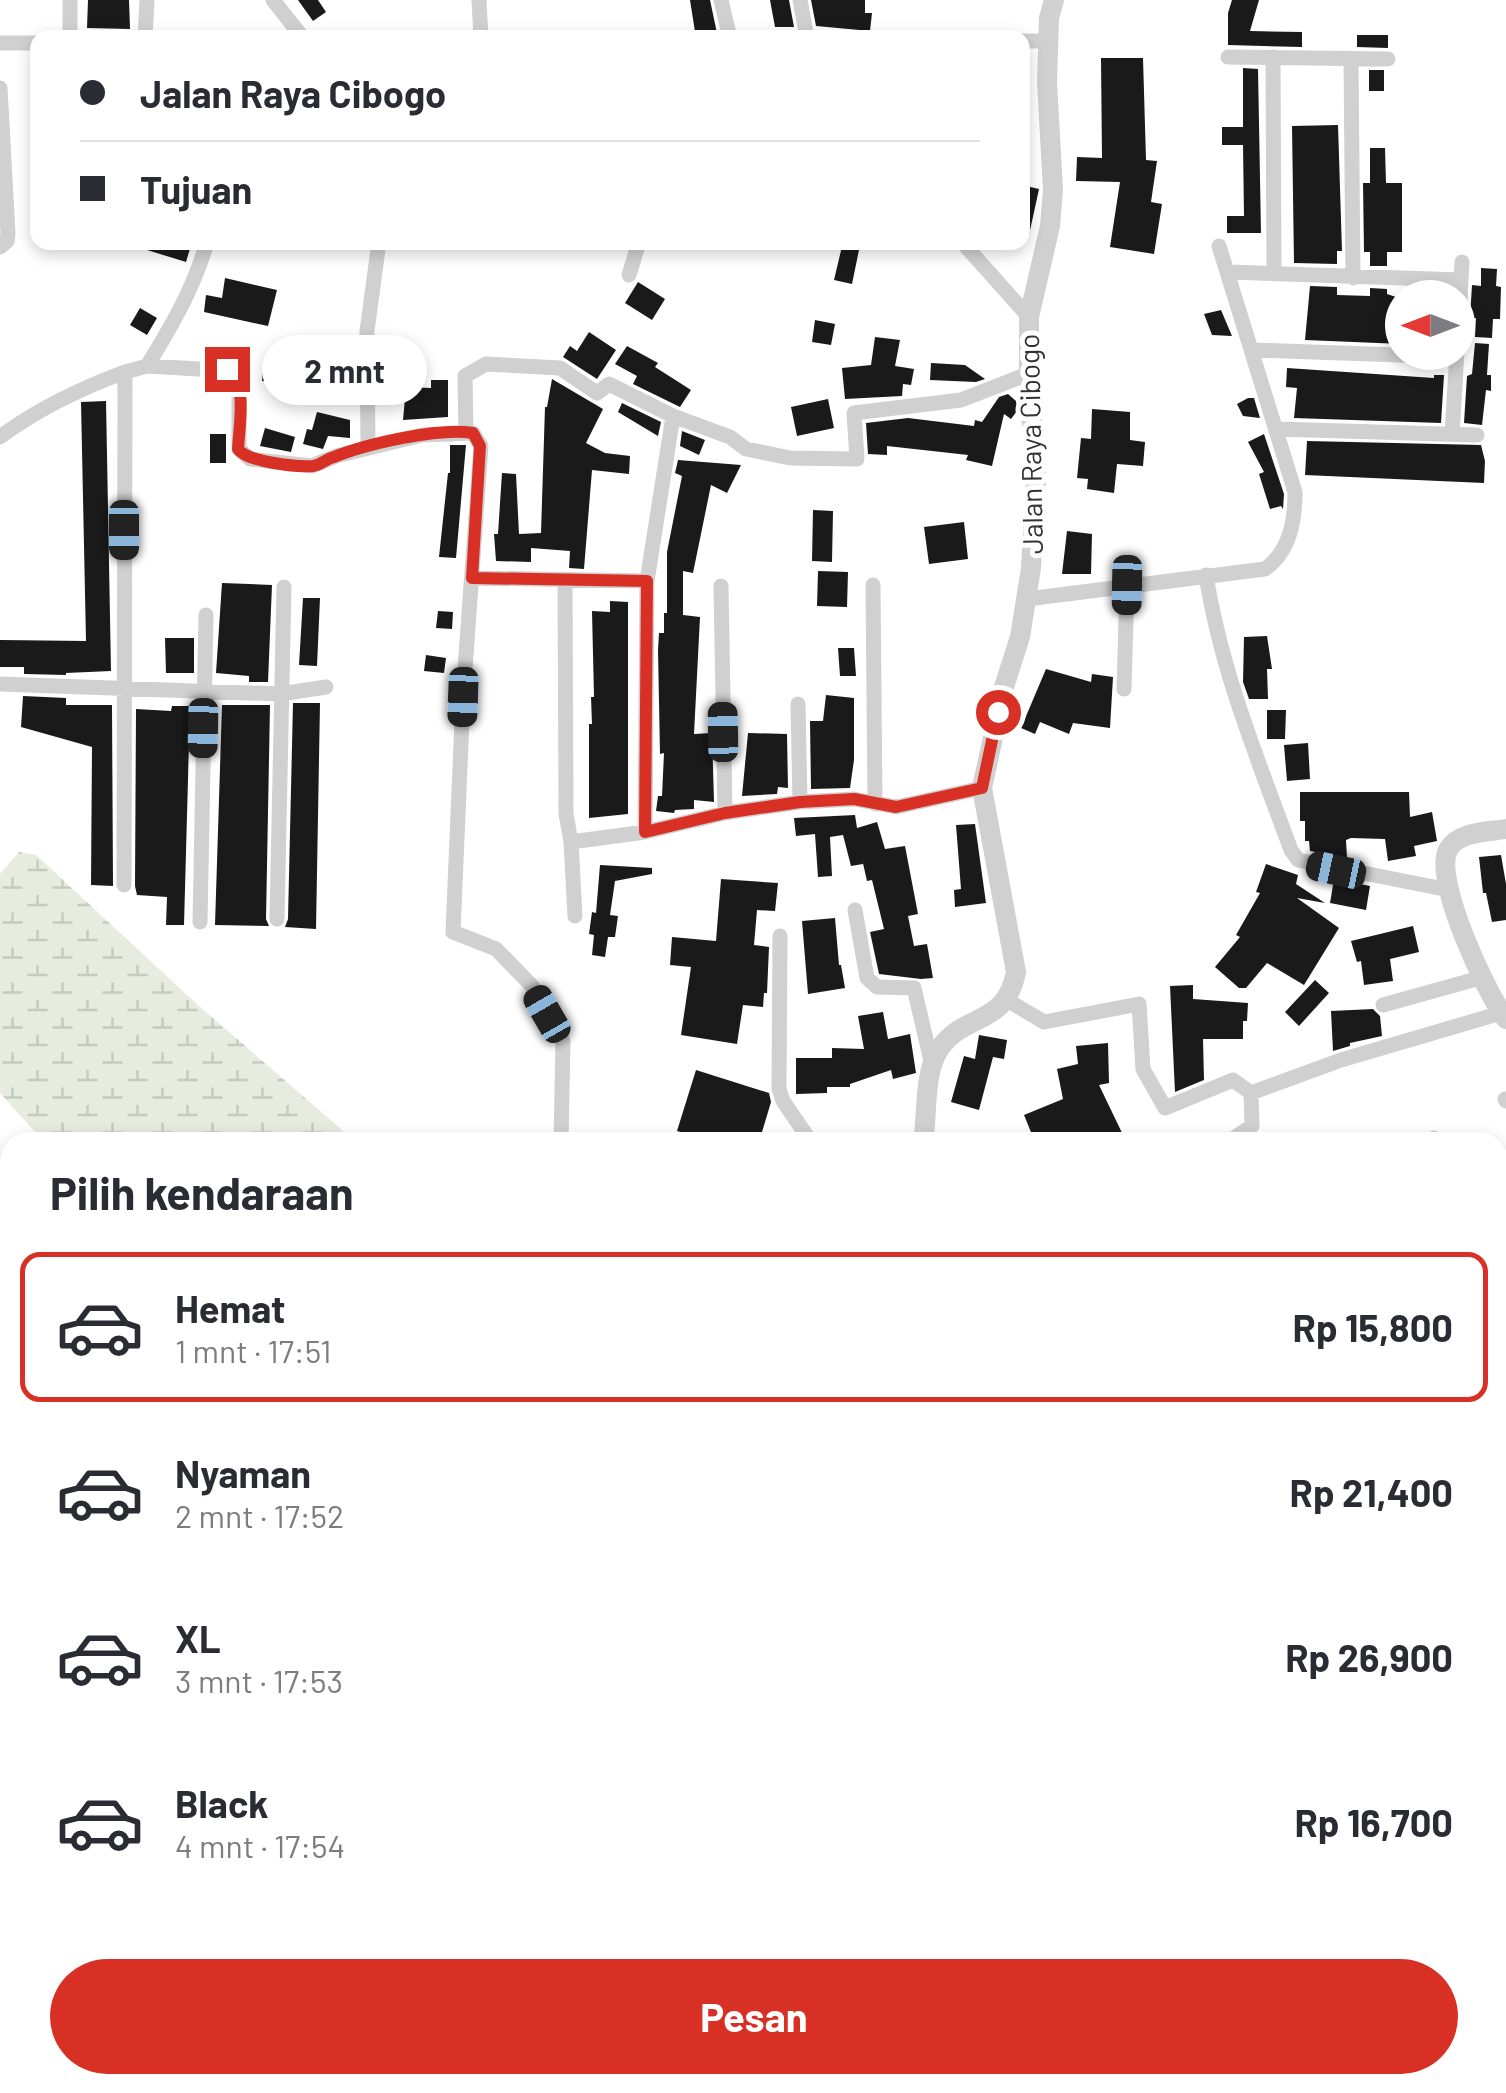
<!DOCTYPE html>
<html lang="id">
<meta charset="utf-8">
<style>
:root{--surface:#fff;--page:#f2f2f3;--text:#2b2b33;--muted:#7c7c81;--line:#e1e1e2;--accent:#d93025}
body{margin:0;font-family:Barlow,sans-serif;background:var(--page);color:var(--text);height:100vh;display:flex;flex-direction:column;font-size:38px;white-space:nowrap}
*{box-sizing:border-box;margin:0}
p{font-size:32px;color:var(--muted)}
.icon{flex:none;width:55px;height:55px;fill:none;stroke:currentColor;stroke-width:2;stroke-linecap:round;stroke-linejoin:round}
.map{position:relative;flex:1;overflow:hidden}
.drawer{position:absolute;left:0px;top:1132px;width:1508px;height:962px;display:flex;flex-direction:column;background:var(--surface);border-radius:30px 30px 0 0;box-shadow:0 5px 15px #0003}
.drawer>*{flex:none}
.hud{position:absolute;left:30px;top:30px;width:1000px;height:220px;border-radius:20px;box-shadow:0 5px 15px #0003;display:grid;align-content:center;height:220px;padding:0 50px;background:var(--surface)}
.needle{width:65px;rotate:270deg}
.buttons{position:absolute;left:1385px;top:280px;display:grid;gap:20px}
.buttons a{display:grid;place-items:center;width:90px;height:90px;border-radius:50%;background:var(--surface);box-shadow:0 5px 15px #0003;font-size:50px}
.end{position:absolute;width:45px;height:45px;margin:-22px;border:12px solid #d93025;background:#fff;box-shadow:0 0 0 5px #fff}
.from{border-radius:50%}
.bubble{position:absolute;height:70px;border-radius:35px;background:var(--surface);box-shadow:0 5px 15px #0003;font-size:32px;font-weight:700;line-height:70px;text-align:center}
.car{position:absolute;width:30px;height:60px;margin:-30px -15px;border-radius:12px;box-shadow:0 0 8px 2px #0007;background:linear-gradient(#222 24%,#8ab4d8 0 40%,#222 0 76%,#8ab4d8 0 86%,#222 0)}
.hud b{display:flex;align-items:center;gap:35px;height:95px;font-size:38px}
.hud b+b{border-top:2px solid var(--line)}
.hud i{width:25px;height:25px;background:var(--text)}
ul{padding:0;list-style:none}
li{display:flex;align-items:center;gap:30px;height:150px;margin:0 20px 15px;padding:0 30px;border:5px solid transparent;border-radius:20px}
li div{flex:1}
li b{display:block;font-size:38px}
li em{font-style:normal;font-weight:700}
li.selected{border-color:var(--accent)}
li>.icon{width:90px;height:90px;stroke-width:1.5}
h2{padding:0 50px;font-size:45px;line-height:120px}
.primary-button{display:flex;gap:20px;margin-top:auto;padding:20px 50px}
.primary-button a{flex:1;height:115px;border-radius:60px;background:var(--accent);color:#fff;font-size:40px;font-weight:700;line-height:115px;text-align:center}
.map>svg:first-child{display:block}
.forest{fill:url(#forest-crowns)}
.wetland{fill:url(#wetland-marsh)}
.water{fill:url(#water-waves)}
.building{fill:#1a1a1a}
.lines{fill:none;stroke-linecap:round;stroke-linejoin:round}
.minor{stroke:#d0d0d0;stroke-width:15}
.tertiary{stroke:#d0d0d0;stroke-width:20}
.route{stroke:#d93025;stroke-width:12}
.labels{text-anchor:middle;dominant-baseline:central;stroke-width:10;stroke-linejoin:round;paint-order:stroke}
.street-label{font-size:28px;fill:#333;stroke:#fff}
</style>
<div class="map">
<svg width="1506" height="2093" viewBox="0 0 1506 2093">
<defs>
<pattern id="forest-crowns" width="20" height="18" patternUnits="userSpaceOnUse" patternTransform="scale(2.5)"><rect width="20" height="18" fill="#e6ecdf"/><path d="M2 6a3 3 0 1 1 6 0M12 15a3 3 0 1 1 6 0" fill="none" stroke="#c6cbc0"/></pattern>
<pattern id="wetland-marsh" width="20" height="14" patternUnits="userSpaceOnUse" patternTransform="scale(2.5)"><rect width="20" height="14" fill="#e6ecdf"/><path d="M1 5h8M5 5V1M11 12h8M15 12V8" fill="none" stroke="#c6cbc0"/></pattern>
<pattern id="water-waves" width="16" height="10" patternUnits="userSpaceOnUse" patternTransform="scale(2.5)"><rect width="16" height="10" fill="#cfe2ee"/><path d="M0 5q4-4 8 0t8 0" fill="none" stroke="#b2c2cd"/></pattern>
</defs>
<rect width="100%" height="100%" fill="#fff"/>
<path class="forest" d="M1409,2085H1478L1473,2093H1411Z"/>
<path class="wetland" d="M19,852L36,855L199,1006L341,1129L352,1142H44L0,1093V874Z"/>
<path class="water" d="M1026,2085H1084L1094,2093H1041Z"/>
<path class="building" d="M88,0H129L130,29L87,28Z
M298,0H318L326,12L313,21Z
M690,0H710L718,38H696Z
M770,0H789L794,27H775Z
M811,0H865V13H872L870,31L816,26Z
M1232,0H1259L1250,31L1302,32V47L1228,45V13Z
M1357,35H1388V48L1357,47Z
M1101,58H1143L1146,160L1157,161L1151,202L1162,204L1154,254L1110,247L1120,182L1076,181L1077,157L1102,158Z
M1243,68L1258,69L1261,233H1227V216H1244L1243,145H1222V127H1243Z
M1369,70H1384V91H1369Z
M1338,125L1342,251H1337V264L1294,263L1292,126Z
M1370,148H1385L1386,183H1402V252H1387V266H1370V252H1364L1363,183H1370Z
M1022,185L1039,189L1029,235L1022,234Z
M135,242H192L186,262L134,246Z
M843,242L860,245L852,284L834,280Z
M1481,268L1497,269L1496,286L1501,287L1500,319H1493L1492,338L1475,337L1476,318H1470L1472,285L1481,286Z
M225,278L277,290L268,326L204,312L206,295L222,298Z
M638,282L665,299L652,320L625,303Z
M1310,286L1337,287V295L1370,296V288L1387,289V294L1402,299V344L1305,340Z
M140,308L157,318L147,335L130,325Z
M1221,310L1232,336L1212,335L1204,314Z
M815,320L835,324L831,345L812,342Z
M589,332L616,350L597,379L563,357L570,346L577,351Z
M875,337L900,340L895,366L914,369L911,385L903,384L902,396L845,399L842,368L871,365Z
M1475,343L1489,344L1487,375H1491V391L1486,390L1482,425L1464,423L1467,376L1472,374Z
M627,346L658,363L655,367L691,390L680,407L633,384L637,376L615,364Z
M264,360L282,362L279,383L262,381Z
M931,363L965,365L985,379L976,382L930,380Z
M1287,368L1434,378V375H1444L1441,423L1294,418L1297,388L1286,387Z
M552,379L603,409L586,443L605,453L630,456L629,474L592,470L584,569L569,568L570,551L531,548V562L496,561L494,534H498L502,473L516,474L519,534L541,533L545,407H547Z
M431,380H448V417L403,420L406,387L431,388Z
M1008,394L1016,401L1017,411L1011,419L1004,414L992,466L966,460L968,455L887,446V455L868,454L866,423L908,418L974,426L975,420L982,422L999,397Z
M1248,398H1254L1260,418L1243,416L1237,404Z
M828,399L834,428L797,436L791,407Z
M106,401L111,671L66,673V675L24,674V667H0V640L86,641L81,402Z
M622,403L661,422L658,436L618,412Z
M1092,409L1130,412V440L1145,442L1143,466L1117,464L1114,493L1087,489L1088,479L1077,478L1081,438L1091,439Z
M317,412L350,420V438L328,436L323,449L303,444L307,429L312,430Z
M265,428L295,437L291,452L260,446Z
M682,431L705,440L699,455L680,446Z
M210,434H226V463H210Z
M1264,434L1284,494L1283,509L1281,506L1270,509L1259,474L1264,472L1248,442Z
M1307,441L1481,445L1485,461L1484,483L1305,475Z
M450,445H466L456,558L439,557L448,473H450Z
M678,460L741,465L727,493L711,485L693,573L683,571V615L700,617L694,734L712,733L714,802L694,800V809L675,810L674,813L656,811L658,796H662L664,753L660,754L658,650L659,633H664V613H667V552L682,476L675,473Z
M813,510L833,511L832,562L812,561Z
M964,522L968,559L929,564L924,527Z
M1067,531L1092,534L1091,574H1062Z
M818,571L848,572L847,607L817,606Z
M222,583L272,585L268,682H249V676L216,673Z
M303,598H320L317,666L299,665Z
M610,601L628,602V814L589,818V724H592L591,697H594L592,611L610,612Z
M438,611L453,612L452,629L436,628Z
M1267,636L1272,669H1267L1268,699H1249L1243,682L1244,637Z
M165,638H194V673H166Z
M838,648H854L856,676H840Z
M426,655L446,658L444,673L424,671Z
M1046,669L1091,682L1092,674L1113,677L1110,728L1073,723L1069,734L1040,722L1035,734L1021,728Z
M826,695L854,698V760L850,788L811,789L810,721H823Z
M23,696L66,698V705H112L113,886L91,885L92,747L21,727Z
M293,703H320L316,929L285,927L288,919Z
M222,705H270L266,919L269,926L215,925Z
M172,706H190L184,925H166L167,897L137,895L135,886L136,709L171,711Z
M1267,710H1286L1285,739H1267Z
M748,733L787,734L788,788L778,787L777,794L742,796Z
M1308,743L1310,779L1287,781L1284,745Z
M1300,792H1409L1410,817L1432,812L1437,841L1414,846L1416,856L1388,861L1385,839L1351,838L1346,840L1347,858L1310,851L1309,841H1305V821H1300Z
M855,815L857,828L877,822L885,849L905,846L918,914L908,916L914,946L927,944L933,978L921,979L879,974L870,932L884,929L872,880L867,881L862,859L863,864L851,866L843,835L830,837L832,876L818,877L815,834L796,836L794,818Z
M975,824L986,903L955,907L954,890L961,889L956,825Z
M1501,855L1506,884V920L1492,922L1486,893H1483L1479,857Z
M1266,864L1298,875L1296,884L1325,903L1297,898L1339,928L1304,985L1267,963L1246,988H1239L1215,967L1240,937L1236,935L1260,893L1256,892Z
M600,865L652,868V874L615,881L610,915L618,916L615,937H608L605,957L592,955L594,935L589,934L592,912L596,913Z
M721,879L778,883L775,911L757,910L754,945L769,947L767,993H764L763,1007L743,1005L737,1044L681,1035L691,967L670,965L672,937L716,941Z
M1334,879L1370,886L1366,910L1330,903Z
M835,918L839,965H841L845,988L808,994L802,921Z
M1413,926L1419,952L1390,959L1393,981L1364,985L1361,961L1357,962L1351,941Z
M1315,980L1329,993L1299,1026L1285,1012Z
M1193,985V999L1248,1003L1247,1021H1243V1039H1203L1204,1080L1175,1092L1170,986Z
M1373,1009L1380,1016L1382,1036L1350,1043V1046L1333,1051L1331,1011Z
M883,1012L888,1039L910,1034L916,1073L893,1079L891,1070L850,1084V1087H827V1093L796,1094V1058H832V1048L864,1049L858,1016Z
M979,1035L1007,1040L1004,1059L993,1057L979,1110L951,1102L964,1056L975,1059Z
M1108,1043L1109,1083L1099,1085L1124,1137L1112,1142H1035L1024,1115L1063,1099L1057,1069L1078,1064L1076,1046Z
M696,1070L769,1093L771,1102L759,1142H714L677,1131Z"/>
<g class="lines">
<path class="minor" d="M70,0V38
M273,0L303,38
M479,0L481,38
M721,0L730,38
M800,0L807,38
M145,38L147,0
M767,38H833
M1022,41H1048
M0,43H38
M1228,57L1388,59
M1273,57L1274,274
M1351,59L1353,278
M0,88L8,233L7,241L0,247
M962,242L1029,317
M1229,272L1461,280
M629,275L639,242
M1458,337L1462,262
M1252,350L1456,357
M147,366C171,327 194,288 207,242
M1276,429L1477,435
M466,432L465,376L486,364L560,368L597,393L609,384L673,416L730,437L746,449L790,458L857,459L854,413L961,400L1028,374
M1452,434L1457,352
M0,437C39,408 79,389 125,372
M368,448L367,331L379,242
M1206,575C1221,671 1258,760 1291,850L1298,860L1449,890
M472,578L647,581
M565,580L566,814L571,842L575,916
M873,585L875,804
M721,586L725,813
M1027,599L1265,569C1290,551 1295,521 1295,492L1219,246
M0,684L280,694L326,687
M1124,689L1127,585
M798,704L800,802
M645,832L647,581L673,416
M571,842L645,832L725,813L800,802L854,799L896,807L982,788
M124,885L125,372L147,366L233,371L239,384V449L250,459L312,466L336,456L422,435L473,433L481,446L463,697L453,932L496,949L532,986L563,1041L561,1142
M855,910L867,978L877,987L914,988L932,1065
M277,919L284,587
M200,922L206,615
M780,936L779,1089L783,1101L811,1142
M1007,1000L1044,1022L1139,1004L1143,1069L1165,1108L1233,1080L1251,1093
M1383,1005L1480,978
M1505,1099L1506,1101
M1434,1138L1436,1142
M1228,1142L1252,1126L1251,1093L1341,1060L1501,1013
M1498,1221L1506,1218
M1498,1286L1506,1282
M0,1428L10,1432
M1498,1483L1506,1480
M0,1607L10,1610
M1498,1832L1506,1830
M0,1848L10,1850
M0,1951L10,1954
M0,2049L10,2053
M88,2085L108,2093
M272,2085L286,2093
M952,2085L967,2091L979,2085
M1279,2085L1280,2093
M893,2093L921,2085"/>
<path class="tertiary" d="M1506,829C1488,832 1458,831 1448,850C1433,879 1486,993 1506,1019
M923,1142C928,1113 923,1073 940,1048C967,1011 1005,1027 1016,972L982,788L1004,687L1020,637L1031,568L1036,481L1029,386V317L1050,226L1053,190L1047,82L1049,18L1054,0
M295,2093L298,2085"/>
</g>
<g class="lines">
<path class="route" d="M227,369C248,381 239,427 238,449C247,462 296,467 313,466C321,465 326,459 334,457C366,444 440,427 473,433L480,446L472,578L647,581L645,832L725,813L800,802L854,799L896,807L982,788L998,712"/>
</g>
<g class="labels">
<g class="street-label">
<text transform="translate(1030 444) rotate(-91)">Jalan Raya Cibogo</text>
</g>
</g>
</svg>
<div class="buttons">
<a><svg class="needle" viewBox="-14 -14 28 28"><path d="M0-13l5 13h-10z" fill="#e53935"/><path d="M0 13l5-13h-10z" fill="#7c7c81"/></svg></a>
</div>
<i class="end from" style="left:998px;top:712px"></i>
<i class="end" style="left:227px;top:369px"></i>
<div class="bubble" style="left:262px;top:335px;width:165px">2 mnt</div>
<i class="car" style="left:124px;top:530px;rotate:180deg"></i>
<i class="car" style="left:1127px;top:585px;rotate:181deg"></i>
<i class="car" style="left:463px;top:697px;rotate:182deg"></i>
<i class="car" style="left:203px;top:728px;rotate:181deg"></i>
<i class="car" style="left:723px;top:732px;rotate:359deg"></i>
<i class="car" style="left:1336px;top:870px;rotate:282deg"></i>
<i class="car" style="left:547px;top:1014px;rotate:330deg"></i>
<div class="hud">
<b><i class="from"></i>Jalan Raya Cibogo</b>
<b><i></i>Tujuan</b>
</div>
<section class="drawer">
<h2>Pilih kendaraan</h2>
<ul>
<li class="selected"><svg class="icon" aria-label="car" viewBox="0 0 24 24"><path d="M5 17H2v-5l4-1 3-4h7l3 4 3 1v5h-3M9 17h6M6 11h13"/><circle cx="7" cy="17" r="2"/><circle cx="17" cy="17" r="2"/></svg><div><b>Hemat</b><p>1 mnt · 17:51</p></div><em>Rp 15,800</em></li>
<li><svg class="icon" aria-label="car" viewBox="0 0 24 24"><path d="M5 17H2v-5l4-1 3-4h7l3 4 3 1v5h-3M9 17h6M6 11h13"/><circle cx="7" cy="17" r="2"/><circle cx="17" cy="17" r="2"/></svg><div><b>Nyaman</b><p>2 mnt · 17:52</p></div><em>Rp 21,400</em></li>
<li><svg class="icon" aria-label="car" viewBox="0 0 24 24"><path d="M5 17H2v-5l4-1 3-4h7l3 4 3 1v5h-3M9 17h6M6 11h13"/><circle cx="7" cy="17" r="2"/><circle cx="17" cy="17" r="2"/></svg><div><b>XL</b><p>3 mnt · 17:53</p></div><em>Rp 26,900</em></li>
<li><svg class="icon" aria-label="car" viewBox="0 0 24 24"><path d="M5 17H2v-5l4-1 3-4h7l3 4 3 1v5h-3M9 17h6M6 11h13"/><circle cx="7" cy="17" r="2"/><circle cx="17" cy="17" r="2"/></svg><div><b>Black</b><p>4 mnt · 17:54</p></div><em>Rp 16,700</em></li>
</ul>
<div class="primary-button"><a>Pesan</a></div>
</section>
</div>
